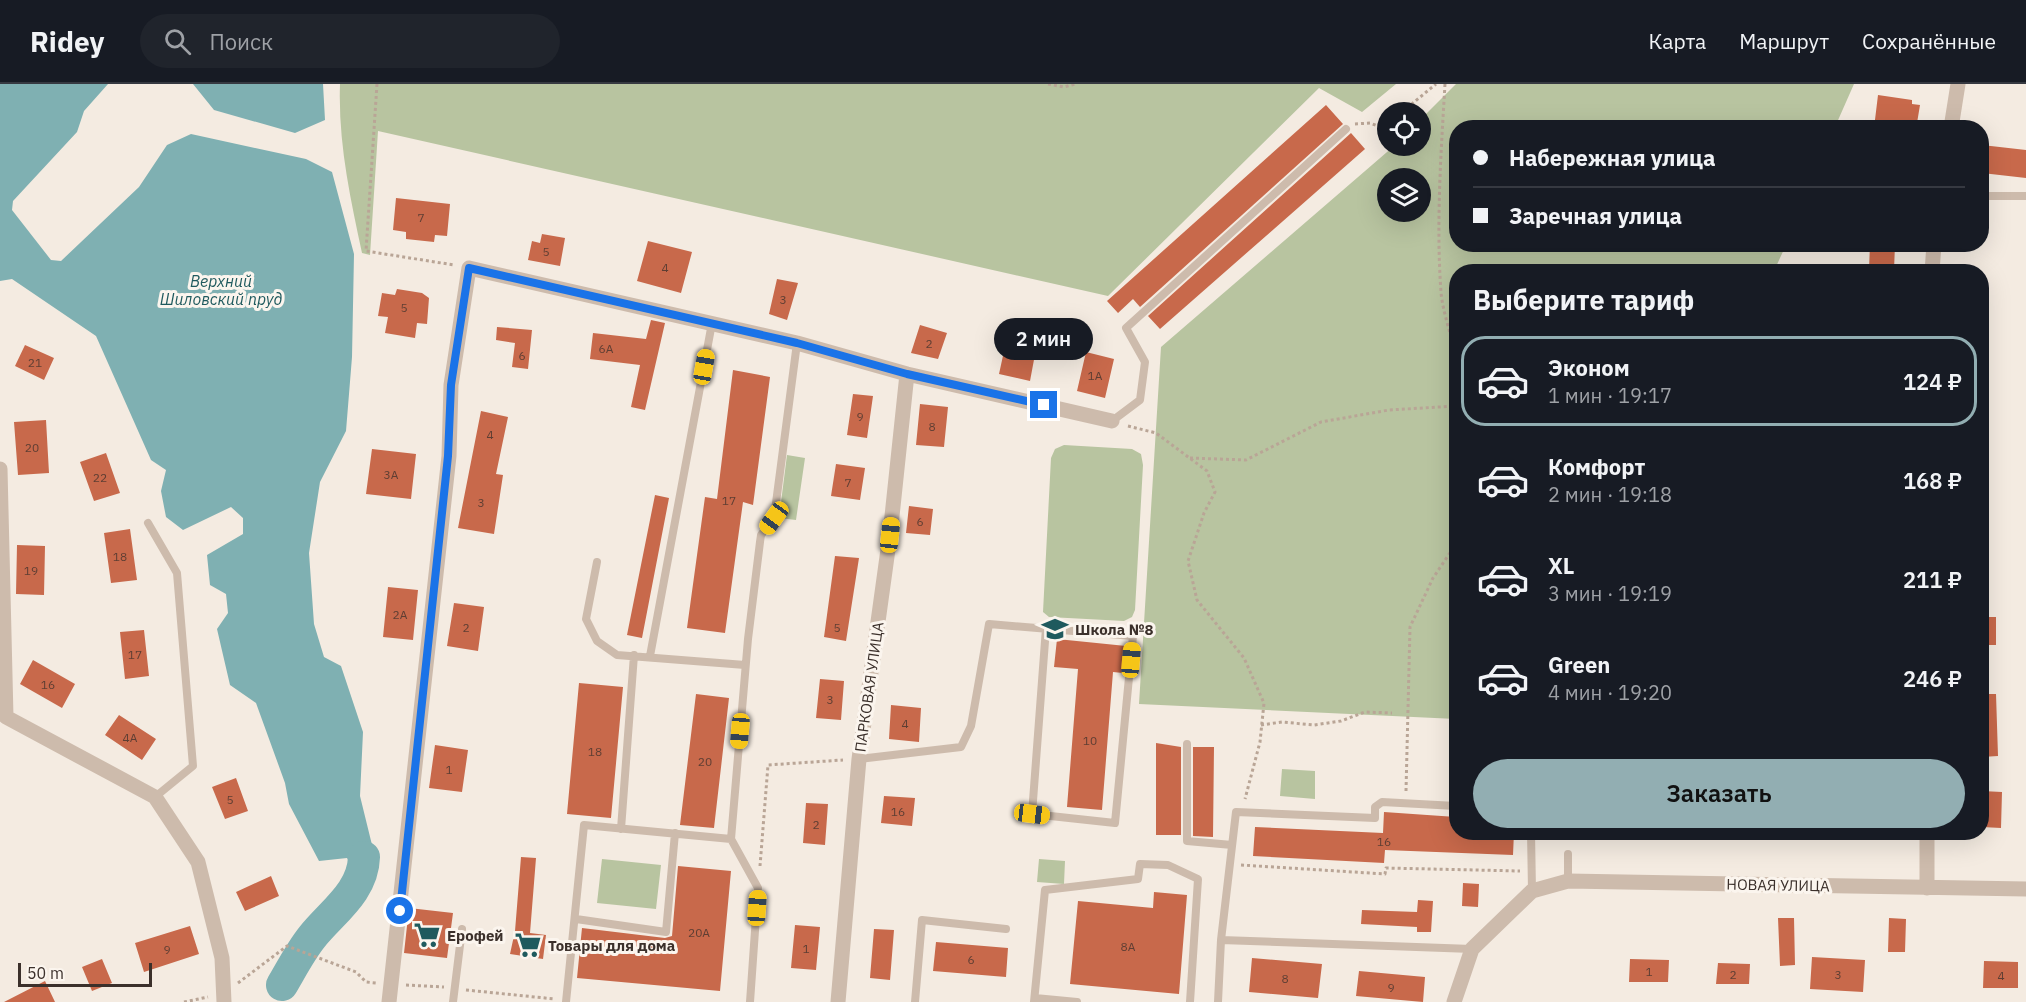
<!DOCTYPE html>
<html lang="ru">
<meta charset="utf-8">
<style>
:root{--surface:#171b24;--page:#20242c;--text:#f1f3f6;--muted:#9ea1a6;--line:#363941;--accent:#92aeb2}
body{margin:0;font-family:"IBM Plex Sans",sans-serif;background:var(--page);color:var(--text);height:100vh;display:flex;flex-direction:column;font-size:22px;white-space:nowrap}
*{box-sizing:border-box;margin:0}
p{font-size:20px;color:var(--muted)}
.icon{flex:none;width:33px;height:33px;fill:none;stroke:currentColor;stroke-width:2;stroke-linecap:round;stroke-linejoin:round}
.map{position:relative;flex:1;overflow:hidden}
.side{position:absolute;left:1449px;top:180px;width:540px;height:576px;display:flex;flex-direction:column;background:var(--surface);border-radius:24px;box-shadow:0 6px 24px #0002}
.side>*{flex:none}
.hud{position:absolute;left:1449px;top:36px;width:540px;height:132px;border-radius:24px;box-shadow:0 6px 24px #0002;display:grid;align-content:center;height:132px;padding:0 24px;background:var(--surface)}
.controls{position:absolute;left:1377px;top:18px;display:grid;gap:12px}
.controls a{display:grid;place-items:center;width:54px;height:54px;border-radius:50%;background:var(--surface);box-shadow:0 6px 24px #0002;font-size:30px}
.scale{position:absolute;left:18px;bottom:15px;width:134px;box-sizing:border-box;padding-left:6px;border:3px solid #3b302b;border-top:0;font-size:16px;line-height:21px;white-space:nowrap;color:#3b302b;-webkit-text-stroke:4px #fbf5ee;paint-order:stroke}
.end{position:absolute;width:27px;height:27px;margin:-14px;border:8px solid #1a73e8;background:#fff;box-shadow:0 0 0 3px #fff}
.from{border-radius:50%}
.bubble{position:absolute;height:42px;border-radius:21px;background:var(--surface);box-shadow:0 6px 24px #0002;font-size:20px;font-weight:600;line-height:42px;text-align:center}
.car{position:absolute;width:18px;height:36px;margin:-18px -9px;border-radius:8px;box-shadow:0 0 4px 2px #0007;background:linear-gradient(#f5c518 24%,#345 0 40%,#f5c518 0 76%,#345 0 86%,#f5c518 0)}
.hud b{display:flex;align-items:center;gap:21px;height:57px;font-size:22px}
.hud b+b{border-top:2px solid var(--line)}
.hud i{width:15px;height:15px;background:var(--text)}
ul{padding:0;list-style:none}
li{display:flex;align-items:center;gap:18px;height:90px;margin:0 12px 9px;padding:0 12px;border:3px solid transparent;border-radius:24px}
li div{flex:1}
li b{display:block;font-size:22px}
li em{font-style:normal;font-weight:600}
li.on{border-color:var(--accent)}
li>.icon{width:54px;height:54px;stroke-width:1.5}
h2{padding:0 24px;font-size:27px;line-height:72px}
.primary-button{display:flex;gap:12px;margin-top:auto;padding:12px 24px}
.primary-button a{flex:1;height:69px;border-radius:36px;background:var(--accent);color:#111;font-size:24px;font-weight:600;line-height:69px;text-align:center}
header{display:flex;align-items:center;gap:36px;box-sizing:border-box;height:84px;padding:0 30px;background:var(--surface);border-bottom:2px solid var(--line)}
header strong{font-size:28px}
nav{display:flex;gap:33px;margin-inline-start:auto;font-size:21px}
.search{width:420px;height:54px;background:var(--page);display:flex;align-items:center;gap:15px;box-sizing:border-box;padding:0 21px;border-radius:33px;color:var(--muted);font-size:22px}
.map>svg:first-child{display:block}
.green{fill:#b8c4a0;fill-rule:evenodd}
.water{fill:#7fb0b2}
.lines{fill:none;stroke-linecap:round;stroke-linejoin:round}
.river{stroke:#7fb0b2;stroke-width:32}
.building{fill:#c8694b}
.path{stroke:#b9a596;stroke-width:3;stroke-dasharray:3 3;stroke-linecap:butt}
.service{stroke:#cdbbac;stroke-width:8}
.minor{stroke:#cdbbac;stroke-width:15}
.route{stroke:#1a73e8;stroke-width:8}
.labels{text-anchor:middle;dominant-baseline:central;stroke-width:6;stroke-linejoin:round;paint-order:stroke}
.number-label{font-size:12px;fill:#5e3e33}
.poi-label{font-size:15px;font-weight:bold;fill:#3b302b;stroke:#fbf5ee;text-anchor:start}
.street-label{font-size:15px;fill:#3b302b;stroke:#fbf5ee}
.water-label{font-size:16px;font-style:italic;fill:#1f5a5e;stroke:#fbf5ee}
</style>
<header>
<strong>Ridey</strong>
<div class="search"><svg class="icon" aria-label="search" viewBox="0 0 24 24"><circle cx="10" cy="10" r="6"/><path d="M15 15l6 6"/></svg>Поиск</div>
<nav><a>Карта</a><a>Маршрут</a><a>Сохранённые</a></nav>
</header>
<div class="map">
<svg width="2026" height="918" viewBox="0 0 2026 918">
<rect width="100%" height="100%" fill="#f4ebe1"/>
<path class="green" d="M340,0H1396L1362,28L1319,4L1108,212L378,47L370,171L362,169C350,113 338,58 340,0Z
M1456,0H1854L1835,43L1456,44V160L1786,161L1774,187L1456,188V635L1139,620L1161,263L1394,62H1420L1421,35ZM1420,94V128H1388V94Z
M1064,361L1132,365L1141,370L1143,381L1135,526L1132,533L1124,537L1049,533L1043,528L1051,374L1055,365Z
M787,371L805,374L796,436L779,434Z
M1282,685L1315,687V715L1280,712Z
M602,775L661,781L656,825L597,819Z
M1039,775L1065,777L1064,800L1037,798Z"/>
<path class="water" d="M0,0H108L84,27L77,48L13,117L12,126L51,176L61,177L139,103L167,61L191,50L306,75L332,88L354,170L352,273L346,347L320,398L309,469L314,540L324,573L341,582L363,648L360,712L373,765L366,808L350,812L355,788L347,774L319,777L289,720L285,699L256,619L230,601L217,545L228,529L226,510L210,501L207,471L243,450V434L231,423L183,446L166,433L161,407L166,386L151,376L96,252L12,195L0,197Z
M193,0H323L325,36L295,49L214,26Z"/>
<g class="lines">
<path class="river" d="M282,901C291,886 300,868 312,853C332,828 363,808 364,773"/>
</g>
<path class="building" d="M1878,11L1912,16V20L1920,21L1917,39L1909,38V44H1874Z
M1326,21L1343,40L1140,223L1133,215L1118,229L1107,217Z
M1351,49L1365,65L1160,245L1148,232Z
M1982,61L2026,66V94L1982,89Z
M396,114L450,120L447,152L435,151L434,158L406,155V148L393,146Z
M542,150L565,154L560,182L528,176L532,157L540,159Z
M648,157L692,168L681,209L637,197Z
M1870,160H1895L1894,187L1869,186Z
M777,195L798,199L787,236L769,230Z
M397,205L422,209L429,214L427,240L417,239L415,254L385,249L388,233L378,232L382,209L395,211Z
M651,236L665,239L645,326L631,323L640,281L590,275L593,249L646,255Z
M920,241L947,249L938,275L911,269Z
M497,243L532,246L528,285L512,283L515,259L496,256Z
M1006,258L1036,265L1030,297L999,290Z
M25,261L54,274L44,296L15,282Z
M1086,268L1114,275L1105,314L1077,307Z
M733,286L770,293L753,421L743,418L725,549L687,544L705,413L717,415Z
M853,310L873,312L867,354L847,351Z
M920,320L948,323L944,363L916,361Z
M481,327L508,333L496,390L503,391L494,450L458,444Z
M46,336L49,389L18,391L14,338Z
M372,365L416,370L411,415L366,410Z
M106,369L120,409L94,417L80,378Z
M836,380L865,384L860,416L831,412Z
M655,411L669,414L642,554L627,551Z
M909,422L933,425L930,451L906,449Z
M130,445L137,496L111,499L104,449Z
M17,461L45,462L44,511L16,510Z
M835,472L859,474L846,557L824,553Z
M388,503L418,506L413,556L383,553Z
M454,519L484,523L478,567L447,562Z
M1982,533H1996V561H1982Z
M144,546L149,592L125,595L120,548Z
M1057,555L1126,562L1123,589L1113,588L1102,726L1067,723L1078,585L1054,583Z
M33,576L75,600L62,624L20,600Z
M820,595L844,597L841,636L816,634Z
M579,599L623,603L611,734L567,730Z
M696,610L729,614L714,744L680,741Z
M1982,610H1996L1998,672L1982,673Z
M891,621L921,624L919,658L889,655Z
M119,631L156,655L142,676L105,651Z
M1156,659L1181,663V751H1156Z
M435,661L468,666L462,708L429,704Z
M1193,663H1214L1213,753L1193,752Z
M236,694L248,727L225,735L212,703Z
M1982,707L2002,708L2001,744L1982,743Z
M884,712L915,714L912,742L881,739Z
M806,719L828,720L825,761L803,759Z
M1384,728L1456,733V748H1514L1513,771L1385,766L1384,779L1253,772L1255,743L1383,749Z
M521,773L536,774L530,849L546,851L543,875L510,870L515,847Z
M678,782L731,787L720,907L577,894L582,844L665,854L672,852Z
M271,792L279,812L245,827L236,808Z
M1463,799L1479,800L1478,823L1462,822Z
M1154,808L1187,811L1179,910L1070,900L1078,817L1153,824Z
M1418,816L1433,817L1431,848H1417V843L1361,840L1362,826L1417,828Z
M409,824L453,829L447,874L404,869Z
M1778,834H1794L1795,881L1780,882Z
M1889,834L1906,835L1905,868H1888Z
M795,841L820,843L816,886L791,884Z
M190,842L199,870L144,888L135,859Z
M874,845L894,846L890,896L870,894Z
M936,858L1008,864L1006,893L933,887Z
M1812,873L1865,876L1863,908L1810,905Z
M1252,874L1322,880L1318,914L1249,908Z
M102,875L112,899L92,907L82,883Z
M1630,875L1669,876L1668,898H1629Z
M1984,877L2018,878V904H1983Z
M1718,879L1750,880L1749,900H1716Z
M1359,887L1425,893L1423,918L1356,912Z
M45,897L55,918H4Z"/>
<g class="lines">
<path class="path" d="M377,0L366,167L454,181
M1048,0L1064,3L1075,0
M1445,0C1441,69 1436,139 1441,208C1443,232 1454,255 1456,280
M1402,28L1436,0
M1355,40L1370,39L1383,44L1388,41
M1128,342L1156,349L1207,387L1215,408L1204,429L1188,477L1197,516L1244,574L1264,619L1260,658L1245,715
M1190,374L1246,376L1321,338L1389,326L1456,322
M1261,641L1282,638L1314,641L1341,637L1365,628L1392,629
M1406,707L1410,543L1433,494L1456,460L1451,396L1452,353L1456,338
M1241,781L1385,790L1386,784L1520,787
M760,782L768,681L843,676
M238,899L287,862L356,888L366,898L376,899
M406,901L444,903
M466,906L555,915
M184,918L208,913"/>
<path class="service" d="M1982,112H2026
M1112,337L1140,316L1145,278L1126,244L1346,45
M148,439L177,489L193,682L155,713
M597,478L586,535L597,557L617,571L745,581
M650,572L712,239
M1187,660V757L1232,761
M859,675L961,663L971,642L989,540L1133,552L1115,739L1032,730L1046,544
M621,745L634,571
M1531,748L1532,807
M1568,770V797
M576,835L666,848L675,749
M1221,856L1472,865
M1035,914L1077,918
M453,918L462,845
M566,918L584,741L731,755
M750,918L758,804L731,755L748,555L760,458L761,451L774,434L797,259
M915,918L922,836L1006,845
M1034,918L1045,806L1138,795L1140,780L1168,781L1198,795L1190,918
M1218,918L1221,856L1236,728L1375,734V723L1382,718L1456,722"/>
<path class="minor" d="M1951,44L1958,0
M1932,188L1934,160
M0,385L6,633L155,713L198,778L222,874L224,918
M1927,804V748
M389,918L449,372L451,301L469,184L797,259L907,290L1112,337
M838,918L859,675L890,451L907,290
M1454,918L1472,865L1532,807L1568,797L2026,805"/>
</g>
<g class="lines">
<path class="route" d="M400,827L448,372L451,301L469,184L797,259L907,290L1044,321"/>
</g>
<defs>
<g id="school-bare" transform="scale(2.07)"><path d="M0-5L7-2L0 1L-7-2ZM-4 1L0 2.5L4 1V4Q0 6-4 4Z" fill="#1f5a5e" stroke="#fbf5ee" stroke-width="2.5" paint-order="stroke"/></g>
<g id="supermarket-bare" transform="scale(2.07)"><path d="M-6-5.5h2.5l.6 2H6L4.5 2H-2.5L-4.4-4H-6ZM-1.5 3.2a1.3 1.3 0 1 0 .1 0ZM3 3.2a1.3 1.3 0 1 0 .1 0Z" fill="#1f5a5e" stroke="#fbf5ee" stroke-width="2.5" paint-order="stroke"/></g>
</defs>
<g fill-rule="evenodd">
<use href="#school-bare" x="1055" y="545"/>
<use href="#supermarket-bare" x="427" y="851"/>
<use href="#supermarket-bare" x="528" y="861"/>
</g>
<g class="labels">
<g class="number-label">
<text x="421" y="133">7</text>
<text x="546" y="167">5</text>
<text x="665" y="183">4</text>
<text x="783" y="215">3</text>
<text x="404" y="223">5</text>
<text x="929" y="259">2</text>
<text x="606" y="264">6А</text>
<text x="522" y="271">6</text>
<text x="35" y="278">21</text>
<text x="1095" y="291">1А</text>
<text x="860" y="332">9</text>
<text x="932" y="342">8</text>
<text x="490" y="350">4</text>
<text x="32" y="363">20</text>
<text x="391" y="390">3А</text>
<text x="100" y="393">22</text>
<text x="848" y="398">7</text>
<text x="729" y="416">17</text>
<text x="481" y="418">3</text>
<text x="920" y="437">6</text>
<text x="120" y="472">18</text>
<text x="31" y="486">19</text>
<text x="400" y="530">2А</text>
<text x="466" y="543">2</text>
<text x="837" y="543">5</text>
<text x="135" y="570">17</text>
<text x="48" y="600">16</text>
<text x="830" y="615">3</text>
<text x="905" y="639">4</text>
<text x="130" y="653">4А</text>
<text x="1090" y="656">10</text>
<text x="595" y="667">18</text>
<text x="705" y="677">20</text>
<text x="449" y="685">1</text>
<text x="230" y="715">5</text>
<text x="898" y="727">16</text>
<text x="816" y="740">2</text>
<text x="1384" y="757">16</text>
<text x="699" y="848">20А</text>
<text x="1128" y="862">8А</text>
<text x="806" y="864">1</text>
<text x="167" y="865">9</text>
<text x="971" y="875">6</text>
<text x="1649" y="887">1</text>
<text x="1733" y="890">2</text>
<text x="1838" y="890">3</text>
<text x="2001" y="891">4</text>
<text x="1285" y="894">8</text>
<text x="1391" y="903">9</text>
</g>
<g class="poi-label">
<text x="1075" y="545">Школа №8</text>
<text x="447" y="851">Ерофей</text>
<text x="548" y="861">Товары для дома</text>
</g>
<g class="street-label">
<text transform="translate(869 603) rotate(-82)">ПАРКОВАЯ УЛИЦА</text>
<text transform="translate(1778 801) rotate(1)">НОВАЯ УЛИЦА</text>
</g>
<g class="water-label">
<text x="221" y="197">Верхний<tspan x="221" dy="18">Шиловский пруд</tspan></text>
</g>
</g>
</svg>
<div class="controls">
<a><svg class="icon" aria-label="locate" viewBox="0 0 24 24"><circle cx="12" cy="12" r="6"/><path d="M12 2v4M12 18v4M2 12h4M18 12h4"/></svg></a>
<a><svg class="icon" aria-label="layers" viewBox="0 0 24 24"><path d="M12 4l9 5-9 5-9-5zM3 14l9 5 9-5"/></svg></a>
</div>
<div class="scale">50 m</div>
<i class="end from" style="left:400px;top:827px"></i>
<i class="end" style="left:1044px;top:321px"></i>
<div class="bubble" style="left:994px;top:234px;width:99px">2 мин</div>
<i class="car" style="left:704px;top:283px;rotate:10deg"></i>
<i class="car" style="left:774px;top:434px;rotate:216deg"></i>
<i class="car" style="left:890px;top:451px;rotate:6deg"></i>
<i class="car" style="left:1131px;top:576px;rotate:5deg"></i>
<i class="car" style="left:740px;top:647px;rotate:185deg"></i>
<i class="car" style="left:1032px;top:730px;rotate:97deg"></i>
<i class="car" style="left:757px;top:824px;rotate:4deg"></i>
<div class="hud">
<b><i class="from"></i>Набережная улица</b>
<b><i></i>Заречная улица</b>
</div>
<section class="side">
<h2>Выберите тариф</h2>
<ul>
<li class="on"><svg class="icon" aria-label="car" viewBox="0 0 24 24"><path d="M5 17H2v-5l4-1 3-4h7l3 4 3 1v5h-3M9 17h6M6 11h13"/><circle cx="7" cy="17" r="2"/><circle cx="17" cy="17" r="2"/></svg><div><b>Эконом</b><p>1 мин · 19:17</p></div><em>124 ₽</em></li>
<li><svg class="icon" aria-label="car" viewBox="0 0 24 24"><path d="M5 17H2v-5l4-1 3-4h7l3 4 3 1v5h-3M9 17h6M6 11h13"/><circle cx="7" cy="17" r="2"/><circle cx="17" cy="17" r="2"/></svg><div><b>Комфорт</b><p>2 мин · 19:18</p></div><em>168 ₽</em></li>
<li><svg class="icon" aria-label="car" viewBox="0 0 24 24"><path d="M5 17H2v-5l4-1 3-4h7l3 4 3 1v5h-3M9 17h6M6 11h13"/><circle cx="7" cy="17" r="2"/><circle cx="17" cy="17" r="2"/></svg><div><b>XL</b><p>3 мин · 19:19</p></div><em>211 ₽</em></li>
<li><svg class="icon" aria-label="car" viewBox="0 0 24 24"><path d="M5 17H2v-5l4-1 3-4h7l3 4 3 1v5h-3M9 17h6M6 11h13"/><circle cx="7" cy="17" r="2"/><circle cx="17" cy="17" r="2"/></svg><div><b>Green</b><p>4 мин · 19:20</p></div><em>246 ₽</em></li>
</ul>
<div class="primary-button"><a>Заказать</a></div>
</section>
</div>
